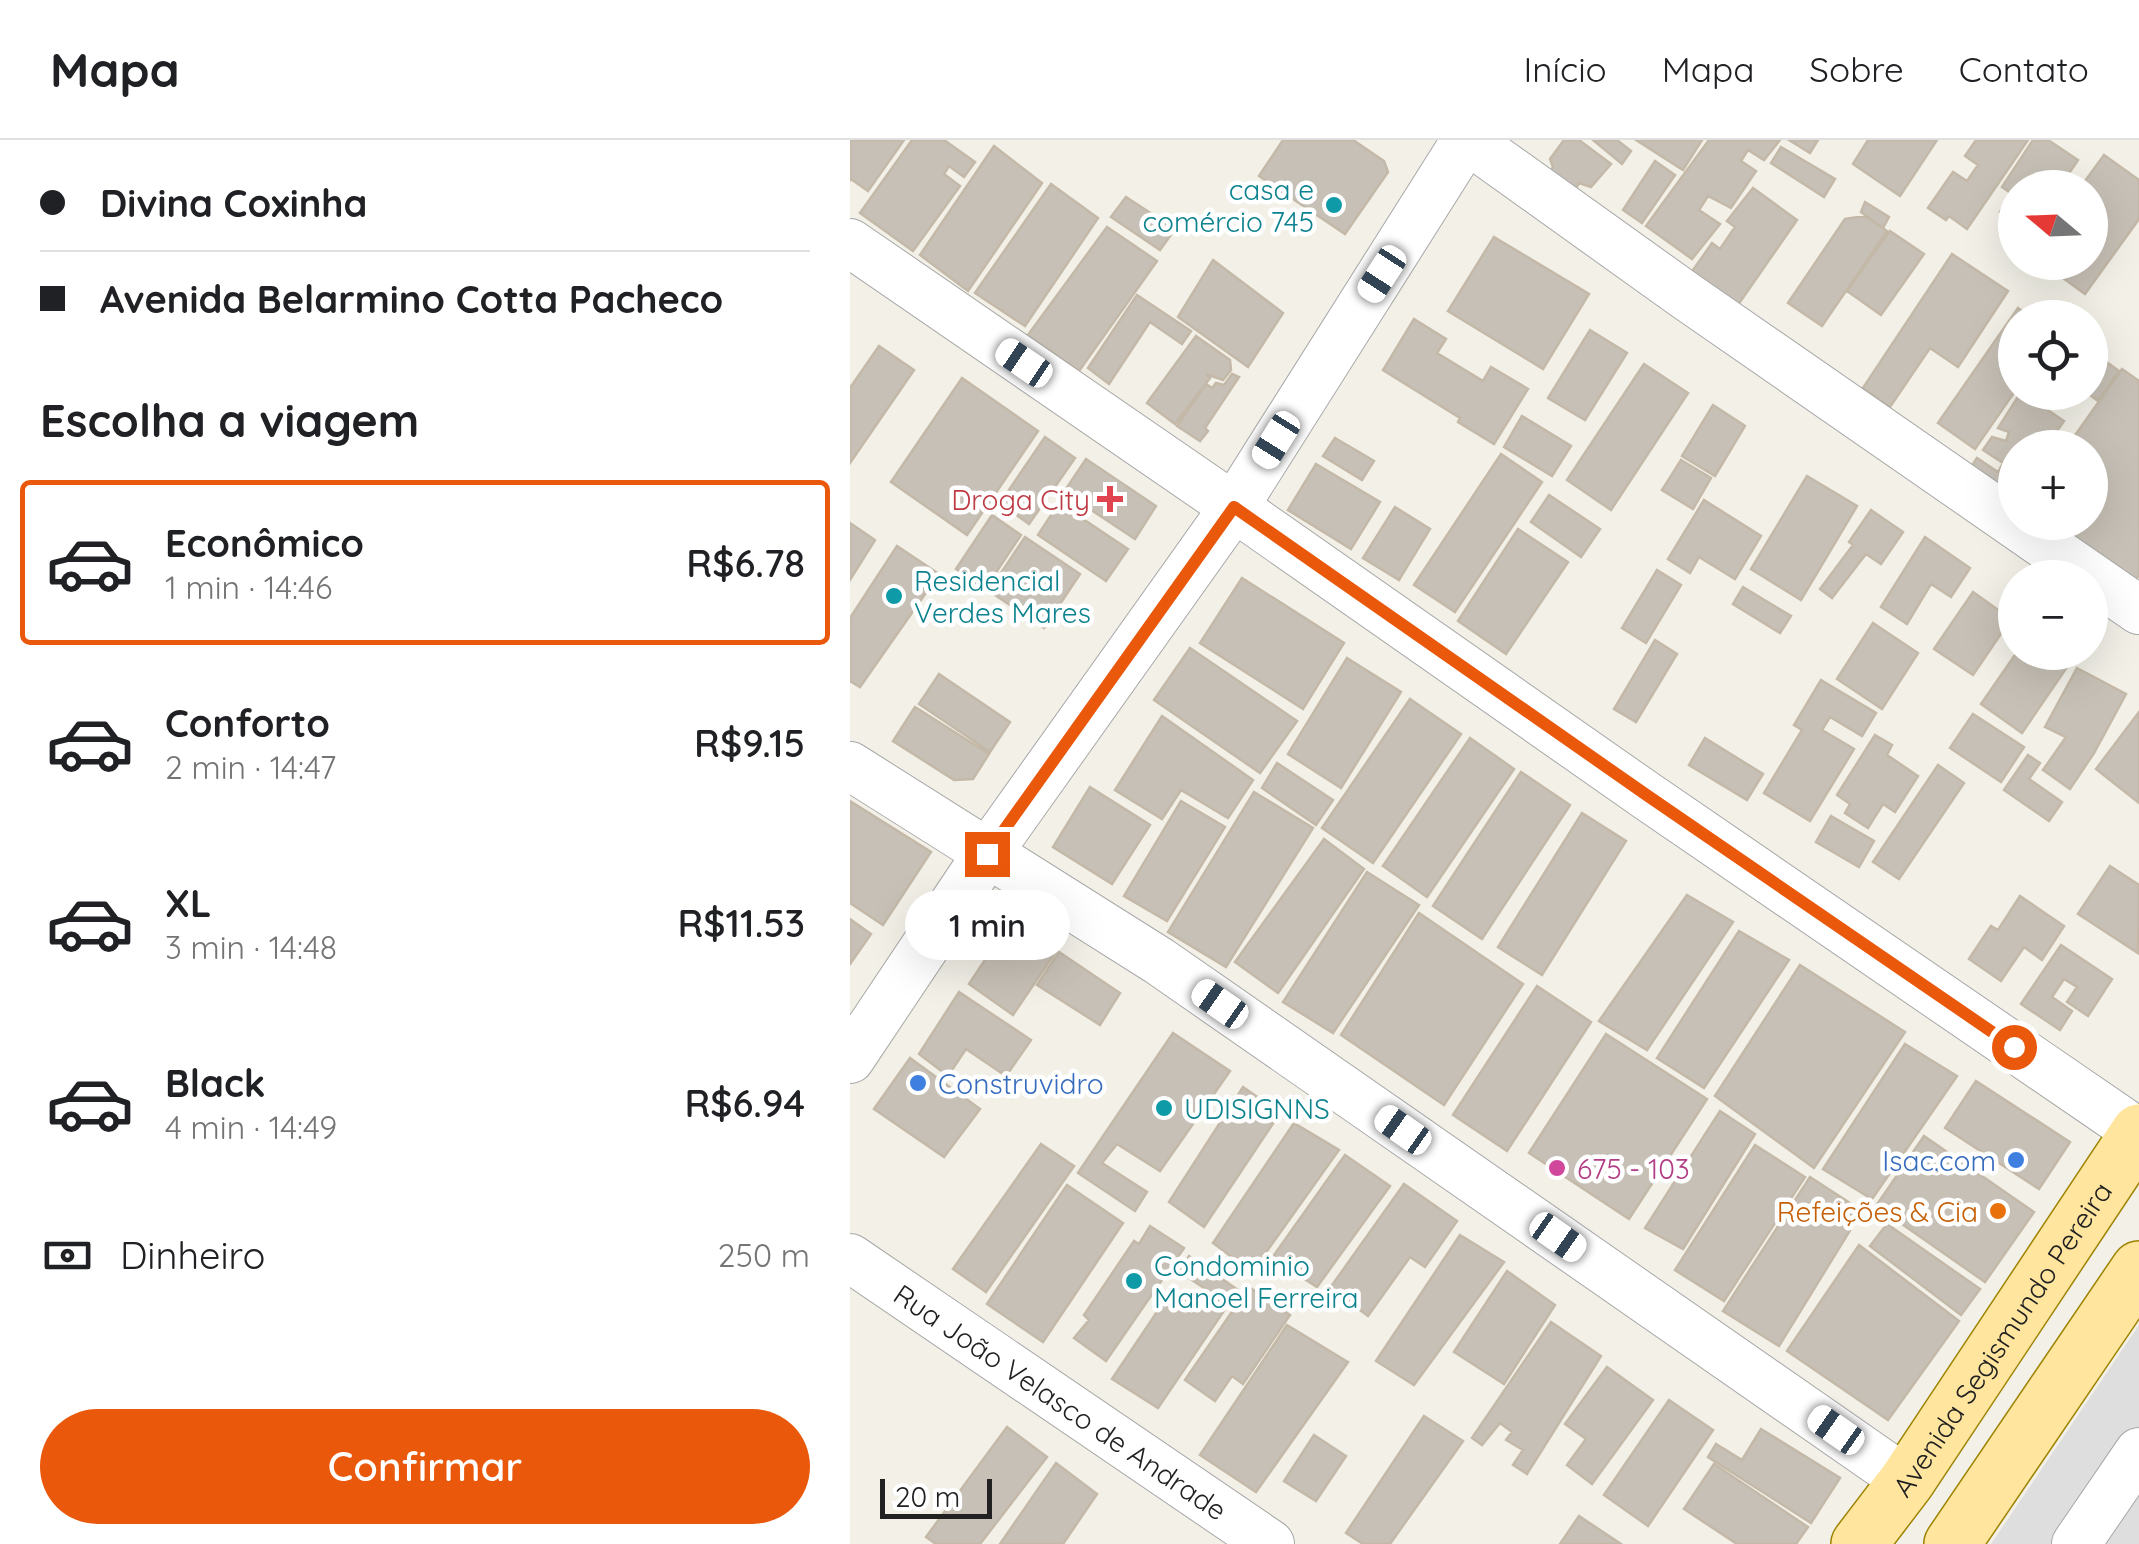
<!DOCTYPE html>
<html lang="pt">
<meta charset="utf-8">
<style>
:root{--surface:#fff;--page:#f2f2f2;--text:#202124;--muted:#757577;--line:#e0e0e0;--accent:#ea580c}
body{margin:0;font-family:Quicksand,sans-serif;background:var(--page);color:var(--text);height:100vh;display:flex;flex-direction:column;font-size:38px;white-space:nowrap}
*{box-sizing:border-box;margin:0}
p{font-size:32px;color:var(--muted)}
.icon{flex:none;width:55px;height:55px;fill:none;stroke:currentColor;stroke-width:2;stroke-linecap:round;stroke-linejoin:round}
.map{position:relative;flex:1;overflow:hidden}
.details{display:flex;flex-direction:column;background:var(--surface);width:850px}
.details>*{flex:none}
.hud{display:grid;align-content:center;height:220px;padding:0 40px;background:var(--surface)}
.needle{width:65px;rotate:289deg}
.tools{position:absolute;left:1148px;top:30px;display:grid;gap:20px}
.tools a{display:grid;place-items:center;width:110px;height:110px;border-radius:50%;background:var(--surface);box-shadow:0 10px 40px #0002;font-size:50px}
.scale{position:absolute;left:30px;bottom:25px;width:112px;box-sizing:border-box;padding-left:10px;border:5px solid #212121;border-top:0;font-size:28px;line-height:35px;white-space:nowrap;color:#212121;-webkit-text-stroke:8px #fff;paint-order:stroke}
.end{position:absolute;width:45px;height:45px;margin:-22px;border:12px solid #ea580c;background:#fff;box-shadow:0 0 0 5px #fff}
.from{border-radius:50%}
.bubble{position:absolute;height:70px;border-radius:35px;background:var(--surface);box-shadow:0 10px 40px #0002;font-size:32px;font-weight:600;line-height:70px;text-align:center}
.car{position:absolute;width:30px;height:60px;margin:-30px -15px;border-radius:12px;box-shadow:0 0 8px 2px #0007;background:linear-gradient(#fff 24%,#345 0 40%,#fff 0 76%,#345 0 86%,#fff 0)}
.hud b{display:flex;align-items:center;gap:35px;height:95px;font-size:38px}
.hud b+b{border-top:2px solid var(--line)}
.hud i{width:25px;height:25px;background:var(--text)}
ul{padding:0;list-style:none}
li{display:flex;align-items:center;gap:30px;height:165px;margin:0 20px 15px;padding:0 20px;border:5px solid transparent;border-radius:10px}
li div{flex:1}
li b{display:block;font-size:38px}
li em{font-style:normal;font-weight:600}
li.active{border-color:var(--accent)}
li>.icon{width:90px;height:90px;stroke-width:1.5}
h2{padding:0 40px;font-size:45px;line-height:120px}
.pay{display:flex;align-items:center;gap:25px;height:110px;padding:0 40px;font-size:38px}
.pay p{margin-inline-start:auto}
.cta{display:flex;gap:20px;margin-top:auto;padding:20px 40px}
.cta a{flex:1;height:115px;border-radius:60px;background:var(--accent);color:#fff;font-size:40px;font-weight:600;line-height:115px;text-align:center}
header{display:flex;align-items:center;gap:60px;box-sizing:border-box;height:140px;padding:0 50px;background:var(--surface);border-bottom:2px solid var(--line)}
header strong{font-size:48px}
nav{display:flex;gap:55px;margin-inline-start:auto;font-size:35px}
main{display:flex;flex:1;min-height:0}
.map>svg:first-child{display:block}
.residential{fill:#dfdede}
.building{fill:#c7c0b6;stroke:#c4b9a8;stroke-width:2.5}
.lines{fill:none;stroke-linecap:round;stroke-linejoin:round}
.minor-casing{stroke:#a8a8a8;stroke-width:50}
.major-casing{stroke:#9d8300;stroke-width:58}
.minor{stroke:#fff;stroke-width:48}
.major{stroke:#ffe59e;stroke-width:55}
.route{stroke:#ea580c;stroke-width:12}
.culture-dot{fill:#0f9aa8;stroke:#fff;stroke-width:4}
.health-dot{fill:#e0444e;stroke:#fff;stroke-width:4}
.shop-dot{fill:#3f7fe0;stroke:#fff;stroke-width:4}
.hotel-dot{fill:#d1479c;stroke:#fff;stroke-width:4}
.food-dot{fill:#e8710a;stroke:#fff;stroke-width:4}
.labels{text-anchor:middle;dominant-baseline:central;stroke-width:9;stroke-linejoin:round;paint-order:stroke}
.culture-label{font-size:28px;fill:#0d838f;stroke:#fff;text-anchor:start}
.health-label{font-size:28px;fill:#be3a42;stroke:#fff;text-anchor:end}
.shop-label{font-size:28px;fill:#366cbe;stroke:#fff;text-anchor:start}
.hotel-label{font-size:28px;fill:#b23c85;stroke:#fff;text-anchor:start}
.food-label{font-size:28px;fill:#c56008;stroke:#fff;text-anchor:end}
.street-label{font-size:28px;fill:#212121;stroke:#fff}
</style>
<header>
<strong>Mapa</strong>
<nav><a>Início</a><a>Mapa</a><a>Sobre</a><a>Contato</a></nav>
</header>
<main>
<section class="details">
<div class="hud">
<b><i class="from"></i>Divina Coxinha</b>
<b><i></i>Avenida Belarmino Cotta Pacheco</b>
</div>
<h2>Escolha a viagem</h2>
<ul>
<li class="active"><svg class="icon" aria-label="car" viewBox="0 0 24 24"><path d="M5 17H2v-5l4-1 3-4h7l3 4 3 1v5h-3M9 17h6M6 11h13"/><circle cx="7" cy="17" r="2"/><circle cx="17" cy="17" r="2"/></svg><div><b>Econômico</b><p>1 min · 14:46</p></div><em>R$6.78</em></li>
<li><svg class="icon" aria-label="car" viewBox="0 0 24 24"><path d="M5 17H2v-5l4-1 3-4h7l3 4 3 1v5h-3M9 17h6M6 11h13"/><circle cx="7" cy="17" r="2"/><circle cx="17" cy="17" r="2"/></svg><div><b>Conforto</b><p>2 min · 14:47</p></div><em>R$9.15</em></li>
<li><svg class="icon" aria-label="car" viewBox="0 0 24 24"><path d="M5 17H2v-5l4-1 3-4h7l3 4 3 1v5h-3M9 17h6M6 11h13"/><circle cx="7" cy="17" r="2"/><circle cx="17" cy="17" r="2"/></svg><div><b>XL</b><p>3 min · 14:48</p></div><em>R$11.53</em></li>
<li><svg class="icon" aria-label="car" viewBox="0 0 24 24"><path d="M5 17H2v-5l4-1 3-4h7l3 4 3 1v5h-3M9 17h6M6 11h13"/><circle cx="7" cy="17" r="2"/><circle cx="17" cy="17" r="2"/></svg><div><b>Black</b><p>4 min · 14:49</p></div><em>R$6.94</em></li>
</ul>
<div class="pay"><svg class="icon" aria-label="cash" viewBox="0 0 24 24"><path d="M3 7h18v10H3z"/><circle cx="12" cy="12" r="2"/></svg>Dinheiro<p>250 m</p></div>
<div class="cta"><a>Confirmar</a></div>
</section>
<div class="map">
<svg width="1289" height="1404" viewBox="0 0 1289 1404">
<rect width="100%" height="100%" fill="#f2f0e7"/>
<path class="residential" d="M1289,1185V1404H1141Z"/>
<path class="building" d="M0,0H54L18,51L1,39L0,41Z
M62,0H94L125,22L114,37L99,26L94,34L110,46L63,111L10,73Z
M433,0H503L534,21L538,32L495,94L409,36Z
M714,0H729L761,24L741,47L729,43L722,55L695,43L703,27L700,19Z
M743,0H767L781,11L772,24Z
M786,0H852L833,30Z
M859,0H930L914,20L898,10L891,21L906,31L881,68L858,56L849,70L870,84L842,119L796,86Z
M939,0H968L960,13Z
M1018,0H1087L1050,56L1003,24Z
M1126,0H1178L1117,89L1099,76L1096,80L1078,68L1103,32L1117,41L1128,25L1115,16Z
M1183,0H1198L1228,20L1209,48H1165V82L1150,72L1162,54L1152,47Z
M144,6L192,43L118,151L70,115Z
M931,7L985,39L974,57L921,23Z
M1254,15L1289,40V79L1235,154L1191,122H1240V48H1230Z
M805,21L825,35L792,83L773,70Z
M201,44L248,78L175,186L125,153Z
M903,48L947,80L881,175L836,140L862,103L870,109L885,87L877,81Z
M276,57L325,89L310,110L261,77Z
M1015,62L1039,77L1033,88L1011,72Z
M1015,76L1037,91L972,186L938,163L995,79Z
M257,87L307,121L229,231L178,195Z
M1040,91L1074,114L1031,175L997,151Z
M644,97L739,154L693,229L598,171Z
M1102,114L1158,151L1108,227L1080,208L1040,267L1013,248Z
M363,120L433,173L398,227L328,177Z
M287,155L341,191L332,204L300,182L259,244L238,228Z
M1168,168L1182,178H1165V251L1125,309L1088,283Z
M564,179L596,199L587,213L633,241L641,227L678,249L644,304L608,282L610,278L533,230Z
M740,190L777,213L735,280L698,258Z
M346,196L380,220L381,230L373,240L356,234L360,238L325,284L297,263Z
M29,206L64,230L0,323V248Z
M1240,210L1269,231L1248,261L1236,252H1240Z
M794,224L838,253L761,370L717,340Z
M1272,229L1289,241V435L1283,444L1196,382H1240V308H1216Z
M382,234L389,237L355,288L358,291L350,301L327,286L356,244L362,248L366,243L374,245Z
M112,238L188,291L117,395L41,342Z
M1171,252L1214,281L1195,308H1165V351L1162,355L1121,327L1127,318L1148,332L1153,323L1133,310L1142,297L1156,301L1159,292L1148,288Z
M863,265L895,286L865,336L832,316Z
M672,276L721,306L702,336L654,307Z
M195,297L225,318L179,384L150,363Z
M485,298L524,321L512,340L473,316Z
M651,314L692,342L605,472L564,445Z
M236,319L306,366L285,399L214,352Z
M831,320L861,338L843,369L812,350Z
M466,324L530,362L501,409L438,370Z
M957,336L1007,366L951,460L901,429Z
M699,355L750,389L731,417L681,382Z
M854,360L911,396L885,439L849,417L840,433L818,419Z
M209,363L278,409L256,441L188,395Z
M545,367L580,389L549,440L513,418Z
M1021,370L1053,392L1031,424L1016,414L982,458L970,449L1003,405L999,402Z
M142,375L171,395L135,449L106,429Z
M0,383L25,400L0,440Z
M668,389L718,422L656,514L608,481Z
M175,397L230,434L194,488L139,451Z
M1075,397L1120,428L1101,457L1081,444L1057,484L1031,467Z
M47,406L89,434L10,547L0,541V478Z
M807,430L831,445L796,503L772,488Z
M392,438L494,503L453,569L350,503Z
M893,447L941,476L930,493L883,464Z
M1123,452L1161,479L1123,535L1084,509Z
M1023,483L1068,513L1032,569L987,539Z
M805,500L827,514L786,582L764,569Z
M340,508L447,581L410,633L304,560Z
M1167,512H1224L1226,514L1172,593L1131,564Z
M497,518L551,552L491,648L438,614Z
M1227,528L1276,554L1244,613L1220,649L1193,630L1216,597L1195,587Z
M89,534L160,582L140,612L69,564Z
M971,540L1026,573L1012,596L980,577L972,590L1004,609L960,681L914,653L952,590L944,585Z
M560,559L611,594L523,723L472,688Z
M65,567L139,614L123,639L104,640L43,601Z
M1289,572V663L1246,629Z
M1123,574L1174,607L1151,642L1100,608Z
M312,576L403,640L378,678L331,650L312,679L265,650Z
M1025,595L1042,605L1037,615L1068,636L1045,672L1033,664L1018,688L995,673L1000,664L987,655Z
M620,598L664,629L577,757L533,726Z
M855,598L913,634L897,660L839,625Z
M1178,615L1190,623L1179,639L1212,662L1199,681L1154,650Z
M427,623L483,660L466,685L412,648Z
M1088,625L1114,643L1049,739L1023,722Z
M671,632L720,665L632,799L583,766Z
M240,647L300,685L262,744L203,707Z
M404,652L463,688L376,827L318,792Z
M0,661L81,712L33,785L0,763Z
M331,661L375,687L317,781L274,756Z
M732,673L776,701L692,835L648,807Z
M981,676L1024,701L1009,727L966,702Z
M474,699L514,729L428,853L385,822Z
M1260,726L1289,745L1288,813L1228,774Z
M517,732L569,765L483,893L433,862Z
M837,755L883,782L797,910L749,881Z
M1170,756L1214,786L1192,820L1174,807L1151,841L1119,819L1141,786L1148,790Z
M569,773L673,844L594,965L491,895Z
M0,779L21,794L0,824Z
M162,779L207,810L163,875L119,844Z
M889,791L939,820L854,948L807,918Z
M1211,805L1262,839L1238,876L1217,862L1227,847L1214,839L1202,857L1222,871L1210,890L1171,864Z
M209,812L270,853L250,885L187,845Z
M950,825L1055,892L964,1028L865,956Z
M687,846L741,882L657,1011L603,975Z
M109,852L181,900L156,936L116,909L98,936L69,914Z
M323,893L380,931L310,1031L267,1004L252,1023L297,1052L285,1071L228,1033Z
M756,894L857,959L779,1079L679,1013Z
M1055,904L1107,936L1022,1059L973,1029Z
M60,918L130,969L94,1017L24,969Z
M1126,941L1220,1002L1189,1049L1095,988Z
M393,947L430,973L354,1087L319,1062Z
M870,971L905,994L833,1109L795,1088Z
M444,983L489,1010L402,1132L363,1103Z
M1074,996L1184,1072L1135,1142L1026,1066Z
M191,1004L224,1026L136,1152L103,1129Z
M905,1005L955,1037L874,1161L825,1130Z
M495,1015L540,1046L467,1147L422,1118Z
M960,1037L1012,1071L929,1206L873,1171Z
M554,1044L607,1081L575,1127L560,1117L518,1176L480,1148Z
M217,1045L273,1083L193,1202L137,1164Z
M1037,1084L1130,1149L1111,1175L1020,1106Z
M300,1086L334,1108L256,1221L224,1198L239,1180L234,1175L284,1101L289,1104Z
M610,1095L654,1122L564,1245L526,1221Z
M1009,1105L1109,1181L1038,1280L937,1211Z
M339,1116L388,1150L308,1268L262,1239L321,1151L344,1167L354,1148L330,1132Z
M657,1131L705,1165L654,1244L604,1212Z
M399,1147L440,1175L393,1244L382,1236L365,1261L335,1240Z
M701,1182L751,1216L677,1334L663,1325L673,1310L656,1300L662,1292L650,1283L632,1305L622,1298Z
M437,1185L498,1222L406,1352L350,1315Z
M757,1227L803,1260L742,1344L717,1325L736,1299L715,1284Z
M819,1260L863,1290L798,1386L754,1355Z
M574,1276L613,1301L540,1404H513L496,1393Z
M157,1287L197,1317L130,1404H86L76,1397Z
M911,1289L990,1338L961,1383L858,1317L866,1304L892,1320Z
M464,1295L496,1316L466,1361L434,1341Z
M206,1323L247,1354L213,1404H150Z
M864,1324L958,1387L946,1404H887L834,1369Z
M729,1376L771,1404H710Z"/>
<g class="lines">
<g class="minor-casing">
<g id="minor">
<path d="M618,0L836,156L1289,470"/>
<path d="M0,103L384,367L797,656L1289,993"/>
<path d="M0,626L309,821L1057,1341"/>
<path d="M0,919L137,714L384,367L616,0"/>
<path id="s1" d="M0,1118L420,1404"/>
<path d="M1226,1404L1289,1312"/>
</g>
</g>
<g class="major-casing">
<g id="major">
<path id="s2" d="M1009,1404L1057,1341L1289,992"/>
<path d="M1102,1404L1289,1129"/>
</g>
</g>
<use href="#minor" class="minor"/>
<use href="#major" class="major"/>
</g>
<g class="lines">
<path class="route" d="M137,714L384,367L798,656L1164,907"/>
</g>
<g class="culture-dot">
<circle cx="484" cy="65" r="10"/>
<circle cx="44" cy="456" r="10"/>
<circle cx="314" cy="968" r="10"/>
<circle cx="284" cy="1141" r="10"/>
</g>
<path class="health-dot" d="M255 344h10v10h10v10h-10v10h-10v-10h-10v-10h10z"/>
<g class="shop-dot">
<circle cx="68" cy="943" r="10"/>
<circle cx="1166" cy="1020" r="10"/>
</g>
<circle class="hotel-dot" cx="707" cy="1028" r="10"/>
<circle class="food-dot" cx="1148" cy="1071" r="10"/>
<g class="labels">
<g class="culture-label">
<text x="464" y="49" text-anchor="end">casa e<tspan x="464" dy="32">comércio 745</tspan></text>
<text x="64" y="440">Residencial<tspan x="64" dy="32">Verdes Mares</tspan></text>
<text x="334" y="968">UDISIGNNS</text>
<text x="304" y="1125">Condominio<tspan x="304" dy="32">Manoel Ferreira</tspan></text>
</g>
<g class="health-label">
<text x="240" y="359">Droga City</text>
</g>
<g class="shop-label">
<text x="88" y="943">Construvidro</text>
<text x="1146" y="1020" text-anchor="end">Isac.com</text>
</g>
<g class="hotel-label">
<text x="727" y="1028">675 - 103</text>
</g>
<g class="food-label">
<text x="1128" y="1071">Refeições &amp; Cia</text>
</g>
<g class="street-label">
<text stroke="none"><textPath href="#s2" startOffset="250">Avenida Segismundo Pereira</textPath></text>
<text stroke="none"><textPath href="#s1" startOffset="255">Rua João Velasco de Andrade</textPath></text>
</g>
</g>
</svg>
<div class="tools">
<a><svg class="needle" viewBox="-14 -14 28 28"><path d="M0-13l5 13h-10z" fill="#e53935"/><path d="M0 13l5-13h-10z" fill="#757577"/></svg></a>
<a><svg class="icon" aria-label="locate" viewBox="0 0 24 24"><circle cx="12" cy="12" r="6"/><path d="M12 2v4M12 18v4M2 12h4M18 12h4"/></svg></a>
<a>+</a>
<a>−</a>
</div>
<div class="scale">20 m</div>
<i class="end from" style="left:1164px;top:907px"></i>
<i class="end" style="left:137px;top:714px"></i>
<div class="bubble" style="left:55px;top:750px;width:165px">1 min</div>
<i class="car" style="left:532px;top:134px;rotate:213deg"></i>
<i class="car" style="left:174px;top:223px;rotate:304deg"></i>
<i class="car" style="left:426px;top:300px;rotate:212deg"></i>
<i class="car" style="left:370px;top:864px;rotate:305deg"></i>
<i class="car" style="left:553px;top:990px;rotate:305deg"></i>
<i class="car" style="left:708px;top:1097px;rotate:125deg"></i>
<i class="car" style="left:986px;top:1290px;rotate:305deg"></i>
</div>
</main>
